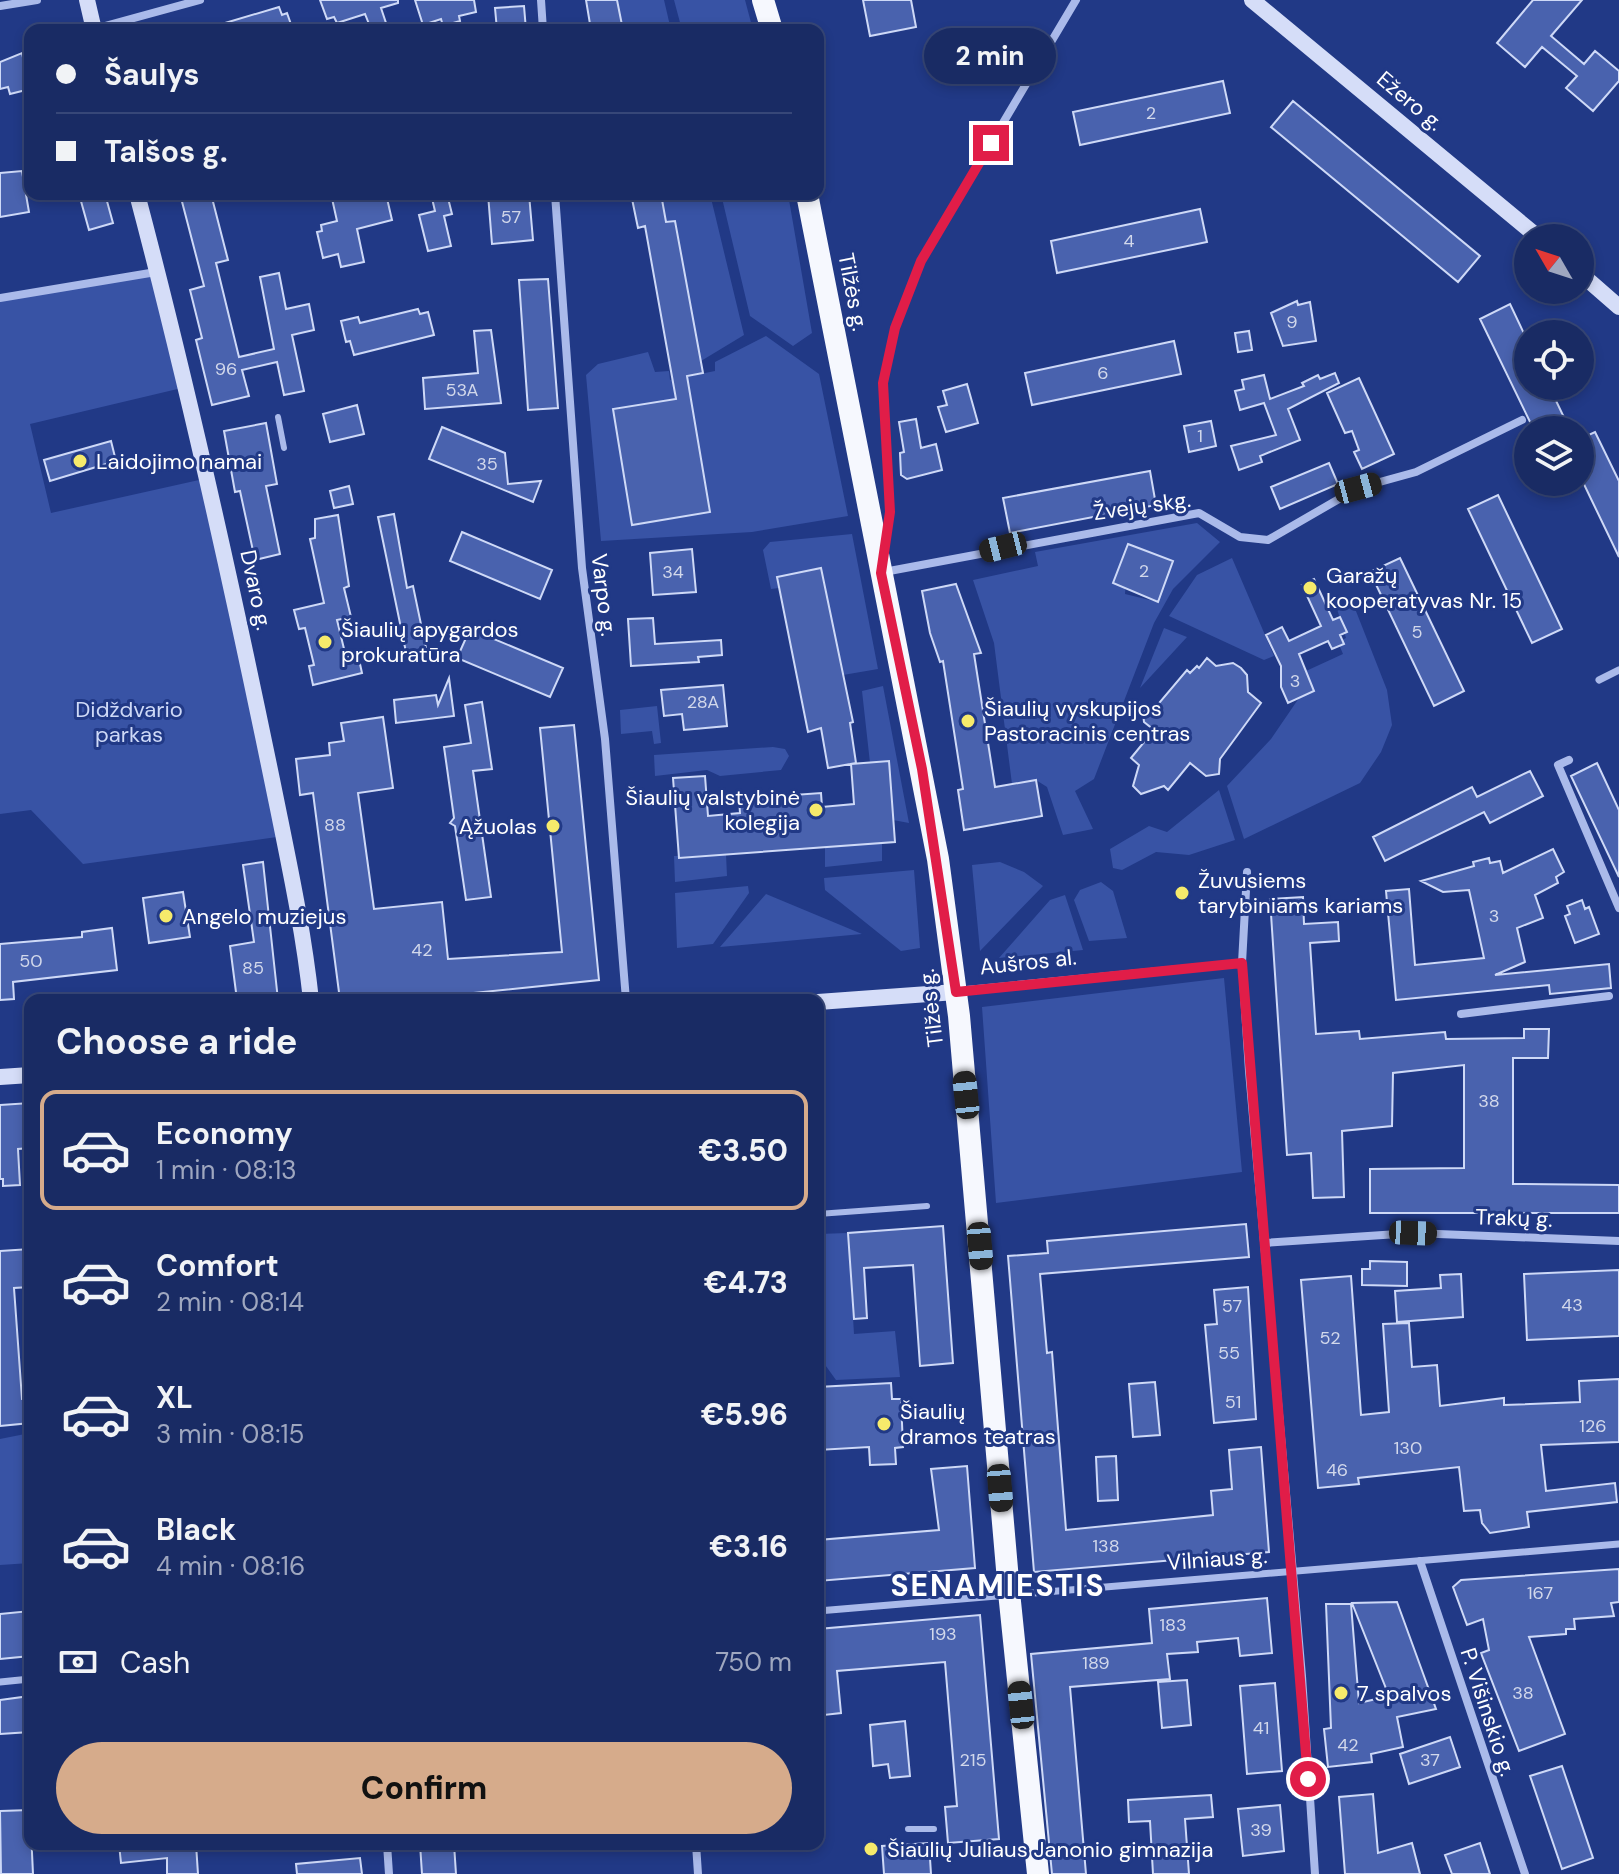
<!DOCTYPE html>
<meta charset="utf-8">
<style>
:root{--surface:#192b64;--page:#22336a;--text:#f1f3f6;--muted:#9fa7bf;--line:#374778;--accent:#d6ab8b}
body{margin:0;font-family:"DM Sans",sans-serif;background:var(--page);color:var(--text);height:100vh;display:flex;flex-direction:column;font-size:30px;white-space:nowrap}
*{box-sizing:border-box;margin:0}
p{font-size:26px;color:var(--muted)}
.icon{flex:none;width:44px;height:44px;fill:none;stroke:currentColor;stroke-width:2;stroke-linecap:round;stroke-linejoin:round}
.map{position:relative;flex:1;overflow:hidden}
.details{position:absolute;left:24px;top:994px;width:800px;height:856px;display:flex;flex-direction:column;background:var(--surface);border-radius:16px;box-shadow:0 4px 12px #0003,0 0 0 2px var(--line)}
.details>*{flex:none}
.hud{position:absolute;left:24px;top:24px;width:800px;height:176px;border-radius:16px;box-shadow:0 4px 12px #0003,0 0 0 2px var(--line);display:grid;align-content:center;height:176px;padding:0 32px;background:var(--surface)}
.needle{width:52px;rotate:309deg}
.controls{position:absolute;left:1514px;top:224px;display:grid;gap:16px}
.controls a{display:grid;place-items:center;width:80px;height:80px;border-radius:50%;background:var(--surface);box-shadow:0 4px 12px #0003,0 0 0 2px var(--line);font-size:40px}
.end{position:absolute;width:36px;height:36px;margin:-18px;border:10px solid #e11d48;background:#fff;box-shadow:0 0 0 4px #fff}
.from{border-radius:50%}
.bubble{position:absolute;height:56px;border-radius:28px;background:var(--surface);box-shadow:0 4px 12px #0003,0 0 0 2px var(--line);font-size:26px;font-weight:800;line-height:56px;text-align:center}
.car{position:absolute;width:24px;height:48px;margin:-24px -12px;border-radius:10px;box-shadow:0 0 6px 2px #0007;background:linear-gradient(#222 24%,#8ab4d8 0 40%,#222 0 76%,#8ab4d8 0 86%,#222 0)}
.hud b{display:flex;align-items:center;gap:28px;height:76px;font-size:30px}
.hud b+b{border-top:2px solid var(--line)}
.hud i{width:20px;height:20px;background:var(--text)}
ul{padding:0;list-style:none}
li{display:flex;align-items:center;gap:24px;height:120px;margin:0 16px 12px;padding:0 16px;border:4px solid transparent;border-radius:16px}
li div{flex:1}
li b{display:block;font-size:30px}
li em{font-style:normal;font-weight:800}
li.selected{border-color:var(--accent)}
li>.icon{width:72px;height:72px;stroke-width:1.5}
h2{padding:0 32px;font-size:36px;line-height:96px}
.pay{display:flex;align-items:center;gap:20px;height:88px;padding:0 32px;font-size:30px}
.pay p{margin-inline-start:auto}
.action{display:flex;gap:16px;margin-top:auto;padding:16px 32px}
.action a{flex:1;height:92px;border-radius:48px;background:var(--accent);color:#111;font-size:32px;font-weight:800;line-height:92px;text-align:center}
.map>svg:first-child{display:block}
.green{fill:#3853a5;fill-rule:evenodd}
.building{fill:#4962ae;stroke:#ced9f7;stroke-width:2}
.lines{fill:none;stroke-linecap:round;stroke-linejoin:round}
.service{stroke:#aabaea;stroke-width:6}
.pedestrian{stroke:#aabaea;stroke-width:7}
.minor{stroke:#aabaea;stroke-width:8}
.secondary{stroke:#d5ddf8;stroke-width:16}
.trunk{stroke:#f6f8fe;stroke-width:22}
.route{stroke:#e11d48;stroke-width:10}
.poi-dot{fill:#f6ea6b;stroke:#213986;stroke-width:3}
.labels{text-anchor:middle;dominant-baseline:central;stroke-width:6;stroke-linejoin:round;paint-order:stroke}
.number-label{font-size:18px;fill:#d2d8eb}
.street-label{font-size:22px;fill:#fff;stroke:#213986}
.poi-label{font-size:22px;fill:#fff;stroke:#213986;text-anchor:start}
.park-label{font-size:22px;fill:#ced9f7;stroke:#213986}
.district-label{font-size:30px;font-weight:bold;letter-spacing:2px;fill:#fff;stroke:#213986}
</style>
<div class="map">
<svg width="1619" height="1874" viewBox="0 0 1619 1874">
<rect width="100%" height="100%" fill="#213986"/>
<path class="green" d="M617,0H664L671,30H623Z
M674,0H745L753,30H682Z
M661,194H710L744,335L701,361L675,221L666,222Z
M721,194H788L812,333L793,346L750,316Z
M156,272L186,387L30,424L51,513L208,478L284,836L83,864L31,810L0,814V298Z
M766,336L819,374L848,516L752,532L601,541L586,375L598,364L648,352L655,372L669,371L670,380L715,371V362Z
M1197,523L1220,542L1173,589L1154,623L1094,779L1075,791L1093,829L1063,835L1047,787L1036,780L1012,784L994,643L973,580L1038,566L1035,552ZM1128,544L1173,561L1158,602L1125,594Z
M852,534L878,669L843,675L821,568L777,577L779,588L771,589L763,550L770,542Z
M1232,558L1274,656L1264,660L1169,616L1197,575Z
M1352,601L1387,690L1392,725L1381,752L1360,783L1244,839L1227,786L1271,739L1299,698L1314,691L1306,671L1343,654L1338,642L1346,638L1337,609Z
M1164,628L1187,637L1140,688Z
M883,686L909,823L893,820L870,763L862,691Z
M657,706L661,743L654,744L652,731L621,734L620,710Z
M773,747L785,749L789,756L781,770L720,776L707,770L655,776L654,755Z
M1219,790L1235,840L1189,855L1156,852L1122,870L1113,868L1110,849L1149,826L1167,832Z
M882,843V861L825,867V847Z
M726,854L727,876L675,882L674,856Z
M1000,862L1024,872L1043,886L980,951L972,865Z
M914,870L920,948L901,951L825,890L824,878Z
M1101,882L1113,891L1127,938L1089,941L1074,900L1080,890Z
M748,886L749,893L713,944L677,948L675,893Z
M766,894L862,934L720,947Z
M1065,895L1083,950L999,958L1050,900Z
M1224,978L1242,1172L996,1203L982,1007Z
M848,1233L854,1334L895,1331L900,1377L836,1380L818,1355V1234Z
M30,1433V1563L0,1565V1439Z"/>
<path class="building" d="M320,0H398V3L381,8L386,23L371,29L365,14L337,23L334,17L327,19Z
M415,0H474L476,12L459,16L460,21L443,26L441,19L423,25Z
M586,0H617L623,30H591Z
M863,0H911L916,27L870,36Z
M1533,0H1582L1551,36L1584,64L1595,51L1619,71V81L1593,111L1566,88L1577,76L1542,47L1525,67L1497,43Z
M524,6L526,30H497L495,8Z
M279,7L282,15L287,13L293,30H216L215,26Z
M22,53L30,89L10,94L8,87L0,89V62Z
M1223,81L1230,113L1080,145L1073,112Z
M1293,101L1480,256L1458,282L1271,127Z
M22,171L29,212L0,217V173Z
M79,194H105L113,223L89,230Z
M180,194H211L228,260L216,263L239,357L274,349L260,277L279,273L286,309L309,304L314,330L292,335L304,391L284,395L277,362L242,370L249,396L212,405L196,340L202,338L190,290L204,286Z
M331,194H386L392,220L357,229L364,262L341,267L338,254L323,258L317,232L322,231L321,225L337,221Z
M431,194H447L452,214L444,216L451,246L428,251L419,215L435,211Z
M488,194H529L533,240L492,244Z
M631,194H661L666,222L675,221L703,373L687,376L710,512L632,525L613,409L676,399L645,226L638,228Z
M1200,209L1207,242L1057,273L1051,241Z
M548,279L558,408L528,410L519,280Z
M1297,301L1298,305L1310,302L1316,341L1283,346L1271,313Z
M1510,304L1528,342V386H1549L1570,430H1534L1480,319Z
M418,309L420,314L428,312L434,335L354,355L350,341L346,342L341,321L358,317L360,323Z
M491,330L501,403L425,409L423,378L478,373L474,331Z
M1249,331L1252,350L1238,352L1235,333Z
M1174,341L1181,374L1032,405L1025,373Z
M1335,373L1339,383L1288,409L1300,440L1260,456L1262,462L1239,470L1231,446L1276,435L1264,403L1240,410L1235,391L1244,389L1242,380L1264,375L1270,399L1304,386L1302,383L1318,375L1320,379Z
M1359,378L1394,454L1362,469L1354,452L1359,450L1352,431L1345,433L1327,393Z
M967,384L978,423L946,432L938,407L947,405L943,391Z
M357,405L364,434L330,442L323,414Z
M916,419L921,448L936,444L942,470L907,479L901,475L900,453L904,452L899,422Z
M1211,421L1216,446L1189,452L1184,426Z
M266,423L277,484L266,486L280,554L255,560L240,491L235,492L224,431Z
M442,427L505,453L508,484L541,481L533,502L429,459Z
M1595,432L1619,481V557L1580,476V439Z
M111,441L116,461L50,481L44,460Z
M1329,463L1338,484L1280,509L1271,487Z
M1150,471L1156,505L1010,533L1003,498Z
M349,486L353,504L334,508L330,491Z
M1498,495L1562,629L1532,643L1468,509Z
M394,514L407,588L413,586L427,653L407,657L378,517Z
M338,515L349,586L344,588L351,617L337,620L346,657L358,655L362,673L313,685L309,666L314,665L305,628L299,629L294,610L324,603L310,539L315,538V519Z
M462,532L552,570L540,599L450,561Z
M1128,544L1173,561L1158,602L1113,583Z
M692,549L696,592L653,595L650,553Z
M1400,558L1464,691L1434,706L1370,572Z
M821,568L853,722L850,723L856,763L828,768L821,728L808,732L777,577Z
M1314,579L1333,620L1340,617L1347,632L1340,635L1344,644L1332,649L1328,641L1299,654L1314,691L1288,703L1281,687V666L1266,635L1282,627L1289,641L1321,626L1302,585Z
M956,584L981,653L974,654L995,787L1036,780L1042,816L964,830L958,790L963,789L943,661L940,662L930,633L922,591Z
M653,618L655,644L721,640L722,655L698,657L699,662L631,666L628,619Z
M470,629L563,668L550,697L457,658Z
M1207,658L1216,666L1233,663L1241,668L1247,675L1248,692L1261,703L1220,759L1219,774L1206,776L1190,763L1168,790L1164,786L1141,794L1133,786L1139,765L1131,758L1154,730L1144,722L1143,713L1150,707L1155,708L1187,670L1190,673L1197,666L1199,668Z
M449,678L454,716L396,723L394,700L436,695L438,705Z
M723,685L727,726L684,730L682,714L664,716L661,690Z
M482,702L492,769L473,771L491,897L466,900L455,826L450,823L454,818L444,747L471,743L465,705Z
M383,717L393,788L358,793L374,909L442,902L448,959L562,952L540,728L574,725L599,980L405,1000H340L313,793L300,795L296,759L330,755L329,743L344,741L341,723Z
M889,761L895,842L679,858L673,778L705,776L708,816L740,813L739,799L821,793L822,807L854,804L851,764Z
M1597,763L1619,810V877L1571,776Z
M1530,771L1543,796L1490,823L1484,812L1385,861L1373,837L1472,787L1477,797Z
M1553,849L1564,872L1556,877L1558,883L1535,895L1543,918L1517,928L1525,962L1495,975L1609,964L1611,988L1550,994L1549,985L1396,1000L1386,891L1409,889L1415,965L1484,958L1469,890L1443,892L1421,881L1474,866L1473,862L1489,858L1490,863L1500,861L1503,873Z
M263,862L278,1000H237L230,946L254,942L243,865Z
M183,892L190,937L149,943L143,898Z
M1303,897L1304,924L1338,922L1339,941L1310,943L1316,1034L1359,1031L1360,1039L1445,1032L1446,1039L1524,1038V1029H1549L1548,1058H1513V1184L1619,1185V1213H1370V1169L1464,1168V1065L1393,1073L1392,1126L1342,1131L1344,1197L1313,1198L1311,1153L1287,1155L1270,899Z
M1582,900L1585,909L1589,907L1599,934L1575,943L1565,916L1570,914L1567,906Z
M112,928L117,970L13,982L14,999L0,1000V944L82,937V932Z
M30,1103V1148L18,1149L20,1185L3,1186V1179H0V1105Z
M1246,1224L1249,1257L1040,1274L1047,1353L1052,1352L1066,1530L1213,1515L1211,1491L1232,1489L1229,1450L1261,1447L1269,1552L1034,1572L1008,1256L1048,1253L1047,1241Z
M943,1226L953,1363L920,1366L913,1265L864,1268L867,1318L854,1319L848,1233Z
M30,1249V1287L14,1288L22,1399L30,1398V1423L0,1426V1251Z
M1370,1261L1407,1262V1286L1362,1285V1269H1370Z
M1619,1270V1336L1527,1340L1524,1274Z
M1461,1274L1463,1317L1397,1322L1395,1291L1441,1288L1440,1275Z
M1351,1276L1361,1415L1389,1412L1383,1324L1409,1323L1412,1367L1437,1365L1440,1406L1504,1398V1405L1580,1402L1579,1381L1619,1379V1442L1541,1445L1546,1491L1615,1483L1617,1502L1527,1512L1529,1527L1490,1533L1482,1523L1480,1510L1464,1511L1459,1467L1358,1478L1359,1484L1318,1488L1301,1280Z
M1248,1287L1256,1419L1214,1423L1205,1325L1217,1324L1214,1290Z
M1155,1382L1160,1435L1133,1437L1129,1384Z
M891,1383L892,1399H901L903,1447L895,1448L896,1464L870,1465L869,1447L818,1450V1387Z
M1116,1456L1118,1500L1098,1501L1096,1457Z
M967,1466L975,1568L818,1581V1540L939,1530L931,1469Z
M1619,1569V1602L1611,1603L1614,1616L1574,1619L1575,1629H1566V1634L1529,1637L1565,1734L1519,1751L1481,1653L1489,1650L1483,1619L1467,1625L1453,1587L1461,1580Z
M1267,1598L1272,1653L1240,1656L1238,1638L1197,1642L1198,1652L1167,1654L1170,1679L1070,1687L1086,1874H1052L1031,1654L1152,1643L1149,1609Z
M1397,1602L1436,1709L1397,1717L1403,1747L1371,1754L1372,1762L1328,1767L1324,1729L1331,1728L1326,1604H1351L1359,1703L1389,1696L1352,1603Z
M30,1611V1656L0,1659V1614Z
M980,1615L999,1839L948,1843L945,1807L957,1806L945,1662L837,1671L841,1713L824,1715L818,1671V1629Z
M1187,1680L1191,1725L1162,1728L1158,1682Z
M1275,1683L1282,1771L1247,1774L1240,1686Z
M30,1696V1732L0,1734V1700Z
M905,1721L910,1776L890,1778L888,1764L873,1766L870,1725Z
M1450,1737L1460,1767L1409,1784L1400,1754Z
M1562,1766L1593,1858L1562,1869L1530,1776Z
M1373,1794L1378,1853L1412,1843L1420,1874H1345L1339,1797Z
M1211,1795L1213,1817L1185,1819L1189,1874H1153L1150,1821L1129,1822L1128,1800Z
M1280,1805L1284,1851L1243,1856L1238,1809Z
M30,1810L33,1874H1L0,1811Z
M929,1843L931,1874H884L882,1846Z
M1480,1843L1490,1874H1452L1445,1855Z
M119,1844H196L198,1874H167V1858L121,1863Z
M420,1844H454L456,1874H422Z
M360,1858L362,1874H297L296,1864Z"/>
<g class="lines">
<path class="service" d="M278,417L284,448
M818,1214L927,1206
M908,1829H934"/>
<path class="pedestrian" d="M1599,680L1619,670
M818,1611L1619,1544
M0,1682L30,1679"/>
<path class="minor" d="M541,0L543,30
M0,6L37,0
M94,29L200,0
M555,194L582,568L605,739L626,1000
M0,298L156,272
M885,546L890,512L883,383L895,328L921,261L1076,0
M884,572L1199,513L1240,537L1268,540L1358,488L1416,472L1522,420
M1569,760L1558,765L1619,908
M1247,872L1242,963L1249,1071L1302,1676L1315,1874
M956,991L1242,963
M1461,1014L1609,996
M1264,1243L1413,1233L1619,1241
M1420,1561L1525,1874
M387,1844L389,1874
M696,1844L698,1874"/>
<path class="secondary" d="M87,0L94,30
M1252,0L1539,238
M137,194C191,398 236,603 278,809C291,873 304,935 311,1000
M1580,273L1619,307
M818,1002L956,992
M0,1077L30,1075"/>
<path class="trunk" d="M763,0L772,30
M807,194L938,859L959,1016L1009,1592L1038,1874"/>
</g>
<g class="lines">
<path class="route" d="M991,143L921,261L895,328L883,383L890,512L881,573L922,769L956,992L1242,963L1308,1779"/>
</g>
<g class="poi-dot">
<circle cx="80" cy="461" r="8"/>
<circle cx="1310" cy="588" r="8"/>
<circle cx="325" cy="642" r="8"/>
<circle cx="968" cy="721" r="8"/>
<circle cx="816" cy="810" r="8"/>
<circle cx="553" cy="826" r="8"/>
<circle cx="1182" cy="893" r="8"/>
<circle cx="166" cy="916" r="8"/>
<circle cx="884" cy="1424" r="8"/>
<circle cx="1341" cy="1693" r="8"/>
<circle cx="871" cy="1849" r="8"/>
</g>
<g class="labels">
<g class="number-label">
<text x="1151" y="113">2</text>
<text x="511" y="217">57</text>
<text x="1129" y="241">4</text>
<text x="1292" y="322">9</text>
<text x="226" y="369">96</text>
<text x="1103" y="373">6</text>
<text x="462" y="390">53A</text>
<text x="1200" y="436">1</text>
<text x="487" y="464">35</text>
<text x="1144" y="571">2</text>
<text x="673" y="572">34</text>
<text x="1417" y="632">5</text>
<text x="1295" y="681">3</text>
<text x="703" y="702">28A</text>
<text x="335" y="825">88</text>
<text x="1494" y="916">3</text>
<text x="422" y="950">42</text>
<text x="31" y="961">50</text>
<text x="253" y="968">85</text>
<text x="1489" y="1101">38</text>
<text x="1572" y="1305">43</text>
<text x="1232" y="1306">57</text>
<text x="1330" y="1338">52</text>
<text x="1229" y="1353">55</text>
<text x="1233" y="1402">51</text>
<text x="1593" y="1426">126</text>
<text x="1408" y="1448">130</text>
<text x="1337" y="1470">46</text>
<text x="1106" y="1546">138</text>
<text x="1540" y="1593">167</text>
<text x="1173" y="1625">183</text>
<text x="943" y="1634">193</text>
<text x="1096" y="1663">189</text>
<text x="1523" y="1693">38</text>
<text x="1261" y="1728">41</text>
<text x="1348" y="1745">42</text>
<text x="973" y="1760">215</text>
<text x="1430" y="1760">37</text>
<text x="1261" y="1830">39</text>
</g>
<g class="street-label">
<text transform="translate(1410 101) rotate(40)">Ežero g.</text>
<text transform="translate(853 292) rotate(79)">Tilžės g.</text>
<text transform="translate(1142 506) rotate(-8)">Žvejų skg.</text>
<text transform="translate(256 590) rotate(78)">Dvaro g.</text>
<text transform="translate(604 595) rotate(83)">Varpo g.</text>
<text transform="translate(1028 962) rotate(-6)">Aušros al.</text>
<text transform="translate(931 1008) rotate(-97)">Tilžės g.</text>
<text transform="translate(1514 1218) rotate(2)">Trakų g.</text>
<text transform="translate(1217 1559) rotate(-4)">Vilniaus g.</text>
<text transform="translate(1488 1712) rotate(72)">P. Višinskio g.</text>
</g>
<g class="poi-label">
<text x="96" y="461">Laidojimo namai</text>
<text x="1326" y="575">Garažų<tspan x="1326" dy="25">kooperatyvas Nr. 15</tspan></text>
<text x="341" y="629">Šiaulių apygardos<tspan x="341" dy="25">prokuratūra</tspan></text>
<text x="984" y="708">Šiaulių vyskupijos<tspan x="984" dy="25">Pastoracinis centras</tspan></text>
<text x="800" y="797" text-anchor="end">Šiaulių valstybinė<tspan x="800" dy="25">kolegija</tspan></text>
<text x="537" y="826" text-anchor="end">Ąžuolas</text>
<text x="1198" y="880">Žuvusiems<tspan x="1198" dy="25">tarybiniams kariams</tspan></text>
<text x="182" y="916">Angelo muziejus</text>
<text x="900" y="1411">Šiaulių<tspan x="900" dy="25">dramos teatras</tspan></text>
<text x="1357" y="1693">7 spalvos</text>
<text x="887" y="1849">Šiaulių Juliaus Janonio gimnazija</text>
</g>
<g class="park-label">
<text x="129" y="709">Didždvario<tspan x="129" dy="25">parkas</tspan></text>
</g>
<g class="district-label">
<text x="998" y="1585">SENAMIESTIS</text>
</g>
</g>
</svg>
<div class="controls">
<a><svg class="needle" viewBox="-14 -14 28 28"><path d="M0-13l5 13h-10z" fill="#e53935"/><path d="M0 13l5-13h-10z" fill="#9fa7bf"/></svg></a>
<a><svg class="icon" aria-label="locate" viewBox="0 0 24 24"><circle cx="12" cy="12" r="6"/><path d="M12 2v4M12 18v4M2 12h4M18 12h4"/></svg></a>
<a><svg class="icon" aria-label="layers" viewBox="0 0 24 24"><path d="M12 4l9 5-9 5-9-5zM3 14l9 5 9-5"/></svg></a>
</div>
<i class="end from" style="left:1308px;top:1779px"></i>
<i class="end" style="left:991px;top:143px"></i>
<div class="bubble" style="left:924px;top:28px;width:132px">2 min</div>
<i class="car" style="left:1358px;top:488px;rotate:75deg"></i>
<i class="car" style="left:1003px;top:547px;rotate:256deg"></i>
<i class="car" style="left:966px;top:1095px;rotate:354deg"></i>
<i class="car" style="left:1413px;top:1233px;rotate:92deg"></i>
<i class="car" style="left:980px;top:1246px;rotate:175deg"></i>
<i class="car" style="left:1000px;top:1488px;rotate:175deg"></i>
<i class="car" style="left:1021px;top:1705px;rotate:354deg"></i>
<div class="hud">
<b><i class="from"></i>Šaulys</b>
<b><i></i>Talšos g.</b>
</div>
<section class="details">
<h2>Choose a ride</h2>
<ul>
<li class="selected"><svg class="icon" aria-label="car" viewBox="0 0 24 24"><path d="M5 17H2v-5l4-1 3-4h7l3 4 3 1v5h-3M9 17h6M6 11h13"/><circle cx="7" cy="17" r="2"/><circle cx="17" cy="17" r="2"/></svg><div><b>Economy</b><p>1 min · 08:13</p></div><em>€3.50</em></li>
<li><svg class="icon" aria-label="car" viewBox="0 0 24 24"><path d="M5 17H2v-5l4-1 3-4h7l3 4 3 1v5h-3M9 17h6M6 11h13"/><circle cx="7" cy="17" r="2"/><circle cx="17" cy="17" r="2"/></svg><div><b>Comfort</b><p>2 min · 08:14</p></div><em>€4.73</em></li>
<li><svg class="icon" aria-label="car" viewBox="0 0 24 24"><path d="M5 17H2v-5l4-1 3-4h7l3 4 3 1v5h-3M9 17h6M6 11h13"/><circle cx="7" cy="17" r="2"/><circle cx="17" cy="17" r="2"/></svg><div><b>XL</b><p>3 min · 08:15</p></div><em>€5.96</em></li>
<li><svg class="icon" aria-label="car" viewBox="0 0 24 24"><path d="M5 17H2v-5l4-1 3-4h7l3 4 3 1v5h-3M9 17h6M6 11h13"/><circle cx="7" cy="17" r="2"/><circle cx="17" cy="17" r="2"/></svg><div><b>Black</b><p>4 min · 08:16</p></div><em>€3.16</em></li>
</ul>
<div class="pay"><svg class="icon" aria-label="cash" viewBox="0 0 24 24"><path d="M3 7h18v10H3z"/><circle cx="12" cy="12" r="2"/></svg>Cash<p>750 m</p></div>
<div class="action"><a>Confirm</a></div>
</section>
</div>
